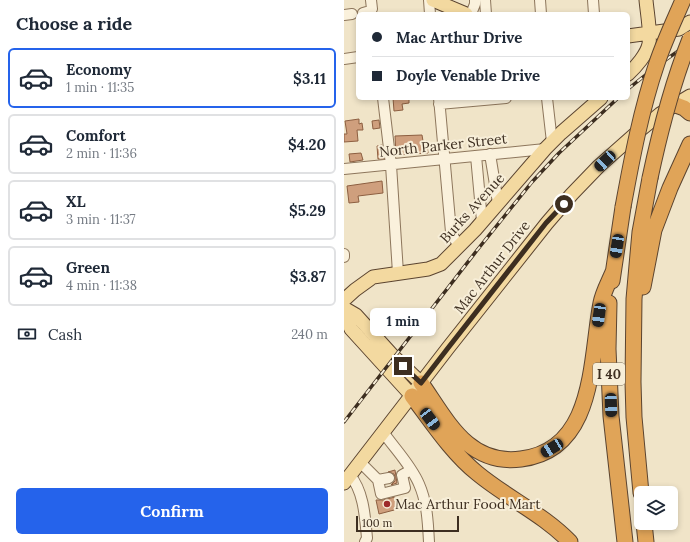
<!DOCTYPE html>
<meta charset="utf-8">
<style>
:root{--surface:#fff;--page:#f2f2f3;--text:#1f2937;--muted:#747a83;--line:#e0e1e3;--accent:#2563eb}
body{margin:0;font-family:Lora,serif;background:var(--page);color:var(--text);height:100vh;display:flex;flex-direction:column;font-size:15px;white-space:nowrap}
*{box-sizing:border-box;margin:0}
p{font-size:13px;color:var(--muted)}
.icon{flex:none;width:22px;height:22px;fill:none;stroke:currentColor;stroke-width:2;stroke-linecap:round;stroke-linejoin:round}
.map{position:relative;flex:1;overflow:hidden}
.sheet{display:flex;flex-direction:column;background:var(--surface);width:344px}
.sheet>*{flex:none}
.banner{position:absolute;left:12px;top:12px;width:274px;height:88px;border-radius:6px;box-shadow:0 2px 6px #0003;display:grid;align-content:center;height:88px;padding:0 16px;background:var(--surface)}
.controls{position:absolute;left:290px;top:486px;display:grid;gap:8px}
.controls a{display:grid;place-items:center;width:44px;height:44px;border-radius:6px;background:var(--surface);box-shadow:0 2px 6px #0003;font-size:20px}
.scale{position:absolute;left:12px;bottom:10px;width:103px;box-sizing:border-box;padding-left:4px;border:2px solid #3d2e20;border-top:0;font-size:11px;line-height:14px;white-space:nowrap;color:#3d2e20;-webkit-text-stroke:3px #f7eed8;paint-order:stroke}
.end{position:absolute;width:18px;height:18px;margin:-9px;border:5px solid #3d2e20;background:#fff;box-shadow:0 0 0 2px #fff}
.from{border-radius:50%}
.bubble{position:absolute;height:28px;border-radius:6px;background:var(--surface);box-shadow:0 2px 6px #0003;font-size:13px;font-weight:800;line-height:28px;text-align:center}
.car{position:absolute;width:12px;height:24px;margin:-12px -6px;border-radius:5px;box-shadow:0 0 3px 1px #0007;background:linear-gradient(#222 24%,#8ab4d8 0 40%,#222 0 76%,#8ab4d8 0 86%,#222 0)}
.banner b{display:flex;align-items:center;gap:14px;height:38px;font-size:15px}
.banner b+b{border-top:1px solid var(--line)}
.banner i{width:10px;height:10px;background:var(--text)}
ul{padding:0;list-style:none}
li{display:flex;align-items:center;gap:12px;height:60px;margin:0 8px 6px;padding:0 8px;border:2px solid var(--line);border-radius:6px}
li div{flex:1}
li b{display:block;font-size:15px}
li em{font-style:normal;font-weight:800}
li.on{border-color:var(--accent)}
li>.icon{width:36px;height:36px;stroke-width:1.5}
h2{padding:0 16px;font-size:18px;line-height:48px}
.pay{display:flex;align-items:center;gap:10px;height:44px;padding:0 16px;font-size:15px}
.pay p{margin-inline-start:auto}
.button{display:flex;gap:8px;margin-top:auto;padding:8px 16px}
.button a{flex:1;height:46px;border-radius:6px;background:var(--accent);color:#fff;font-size:16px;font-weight:800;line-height:46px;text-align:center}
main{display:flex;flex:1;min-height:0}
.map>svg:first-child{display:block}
.building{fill:#cf9f7d;stroke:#8d5f41}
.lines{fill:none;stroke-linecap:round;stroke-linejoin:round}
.minor-casing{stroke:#8d765c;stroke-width:12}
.major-casing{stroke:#5b4430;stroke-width:15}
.highway-casing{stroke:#5b4430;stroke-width:17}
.minor{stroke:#faf1dc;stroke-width:10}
.major{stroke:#f3d9a0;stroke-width:13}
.highway{stroke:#e0a458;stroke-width:15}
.rail-casing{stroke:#3d2e20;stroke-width:3.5}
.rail{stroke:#f7eed8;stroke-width:2;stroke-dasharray:6;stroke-linecap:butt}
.highway-bridge-casing{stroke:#5b4430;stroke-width:17;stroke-linecap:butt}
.highway-bridge{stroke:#e0a458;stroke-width:15}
.route{stroke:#3d2e20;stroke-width:5}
.poi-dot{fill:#9e2a2b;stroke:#f7eed8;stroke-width:1.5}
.labels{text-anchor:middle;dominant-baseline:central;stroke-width:4;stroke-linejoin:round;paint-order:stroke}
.shield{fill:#f7eed8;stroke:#756857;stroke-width:1}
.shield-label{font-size:13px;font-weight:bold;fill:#3d2e20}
.street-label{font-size:14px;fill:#3d2e20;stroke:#f7eed8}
.poi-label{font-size:14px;fill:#3d2e20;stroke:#f7eed8;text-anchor:start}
</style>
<main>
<section class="sheet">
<h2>Choose a ride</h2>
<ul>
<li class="on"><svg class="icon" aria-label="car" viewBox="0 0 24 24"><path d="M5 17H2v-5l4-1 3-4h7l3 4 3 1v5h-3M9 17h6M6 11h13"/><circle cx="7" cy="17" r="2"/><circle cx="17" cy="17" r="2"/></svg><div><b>Economy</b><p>1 min · 11:35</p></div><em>$3.11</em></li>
<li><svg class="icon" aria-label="car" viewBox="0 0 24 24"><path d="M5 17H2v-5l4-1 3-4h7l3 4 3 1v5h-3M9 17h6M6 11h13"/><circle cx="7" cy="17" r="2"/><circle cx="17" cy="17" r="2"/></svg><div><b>Comfort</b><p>2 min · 11:36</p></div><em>$4.20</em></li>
<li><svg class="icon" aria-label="car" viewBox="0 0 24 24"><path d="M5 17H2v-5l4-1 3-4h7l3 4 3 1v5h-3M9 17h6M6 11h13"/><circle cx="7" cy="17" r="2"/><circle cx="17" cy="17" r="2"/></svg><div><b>XL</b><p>3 min · 11:37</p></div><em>$5.29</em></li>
<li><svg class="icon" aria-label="car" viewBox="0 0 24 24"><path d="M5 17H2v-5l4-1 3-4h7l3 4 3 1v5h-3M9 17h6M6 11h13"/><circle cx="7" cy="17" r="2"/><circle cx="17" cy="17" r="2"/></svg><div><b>Green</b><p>4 min · 11:38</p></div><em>$3.87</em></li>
</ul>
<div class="pay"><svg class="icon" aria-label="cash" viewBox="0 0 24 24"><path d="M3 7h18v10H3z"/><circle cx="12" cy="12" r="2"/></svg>Cash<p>240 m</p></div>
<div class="button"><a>Confirm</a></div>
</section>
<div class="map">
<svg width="346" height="542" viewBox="0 0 346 542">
<rect width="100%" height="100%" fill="#f0e4c8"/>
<path class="building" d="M49,98H65V103L58,104L59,110L50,111Z
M15,119V124L18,123L19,130H13L14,141L0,142V134H3L1,121Z
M35,120L36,128L29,129L28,121Z
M78,135L79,141H83L84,153L52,155L51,136Z
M38,145L40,159H34L33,146Z
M17,153L19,160L6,162L5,154Z
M38,181L39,193L14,196L15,202L5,203L3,186Z
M51,470L53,483L47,485L51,481V477L50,474L44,472Z
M51,497L54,509L35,514L32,500H39Z"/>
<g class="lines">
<g class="minor-casing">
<path id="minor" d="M85,0L86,14
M141,0L142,14
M196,0L197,14
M249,0L250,14
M19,13L26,11L28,9L27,0
M127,14L131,4V0
M0,15L8,14
M0,59L14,57
M39,98L47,165L54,273
M95,98L107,232L115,247
M203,98L208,142
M95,104L162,98
M146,154L154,203
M132,156L138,221
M0,169L201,149
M0,254V257
M39,432C51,449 67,465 75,484C83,502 84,522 85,542
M16,462L34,480L37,494L61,488L58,475L67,470
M6,475C20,492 21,517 23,538L21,542
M34,480L45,478"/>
</g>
<g class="major-casing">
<path id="major" d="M89,0L122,14
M284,36L335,29L346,22
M284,74C292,67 303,54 305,44C307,33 303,12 302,0
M0,300L11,290L29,277L84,269L97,264L131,230L201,149L217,133L257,98
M0,308L12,315L50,357L77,383
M0,315L7,329L68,396
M0,483L104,348L203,223L228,194L255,166L290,135L316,114L346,96"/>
</g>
<g class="highway-casing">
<path id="highway" d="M332,105L340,108L346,113
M268,281L279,207
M299,287L310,230L326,188L346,144
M265,303L264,349L267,416L281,542
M77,383C103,420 124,466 177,459C252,450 246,359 257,303C259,292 265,282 269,272
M68,396C88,422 107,452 133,473C163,498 199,514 226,542
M297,493L290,417L289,382L290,299L296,232L306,178
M300,523L302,542"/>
</g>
<use href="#minor" class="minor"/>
<use href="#major" class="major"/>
<use href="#highway" class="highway"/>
<g class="rail-casing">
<path id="rail" d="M284,89L314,65L346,43
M0,422L134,249L188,182L215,153L274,98"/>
</g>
<use href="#rail" class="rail"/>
<g class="highway-bridge-casing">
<path id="highway-bridge" d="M306,178C316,131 328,84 346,39
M279,207C288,158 297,110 313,63C320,42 330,21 339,0"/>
</g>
<use href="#highway-bridge" class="highway-bridge"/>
</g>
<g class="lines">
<path class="route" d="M59,366L77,383L104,348L202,223L220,204"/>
</g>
<circle class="poi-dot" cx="43" cy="504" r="4"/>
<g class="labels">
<rect class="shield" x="249" y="363" width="32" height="22" rx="3"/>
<g class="shield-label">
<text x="265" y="374">I 40</text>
</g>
<g class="street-label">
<text transform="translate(99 145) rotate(-6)">North Parker Street</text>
<text transform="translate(128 208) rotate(-48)">Burks Avenue</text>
<text transform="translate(148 267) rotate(-52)">Mac Arthur Drive</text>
</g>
<g class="poi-label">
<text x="51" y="504">Mac Arthur Food Mart</text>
</g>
</g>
</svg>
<div class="controls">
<a><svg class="icon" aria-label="layers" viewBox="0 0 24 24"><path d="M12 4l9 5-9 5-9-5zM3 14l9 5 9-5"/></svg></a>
</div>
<div class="scale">100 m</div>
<i class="end from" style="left:220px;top:204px"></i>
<i class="end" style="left:59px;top:366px"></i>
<div class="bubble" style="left:26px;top:308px;width:66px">1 min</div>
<i class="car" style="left:261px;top:161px;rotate:227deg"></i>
<i class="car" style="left:273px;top:246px;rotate:189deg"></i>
<i class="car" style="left:255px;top:315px;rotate:188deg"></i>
<i class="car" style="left:267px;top:405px;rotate:178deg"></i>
<i class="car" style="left:86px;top:419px;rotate:143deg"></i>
<i class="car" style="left:208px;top:448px;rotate:239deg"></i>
<div class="banner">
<b><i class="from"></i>Mac Arthur Drive</b>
<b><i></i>Doyle Venable Drive</b>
</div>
</div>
</main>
